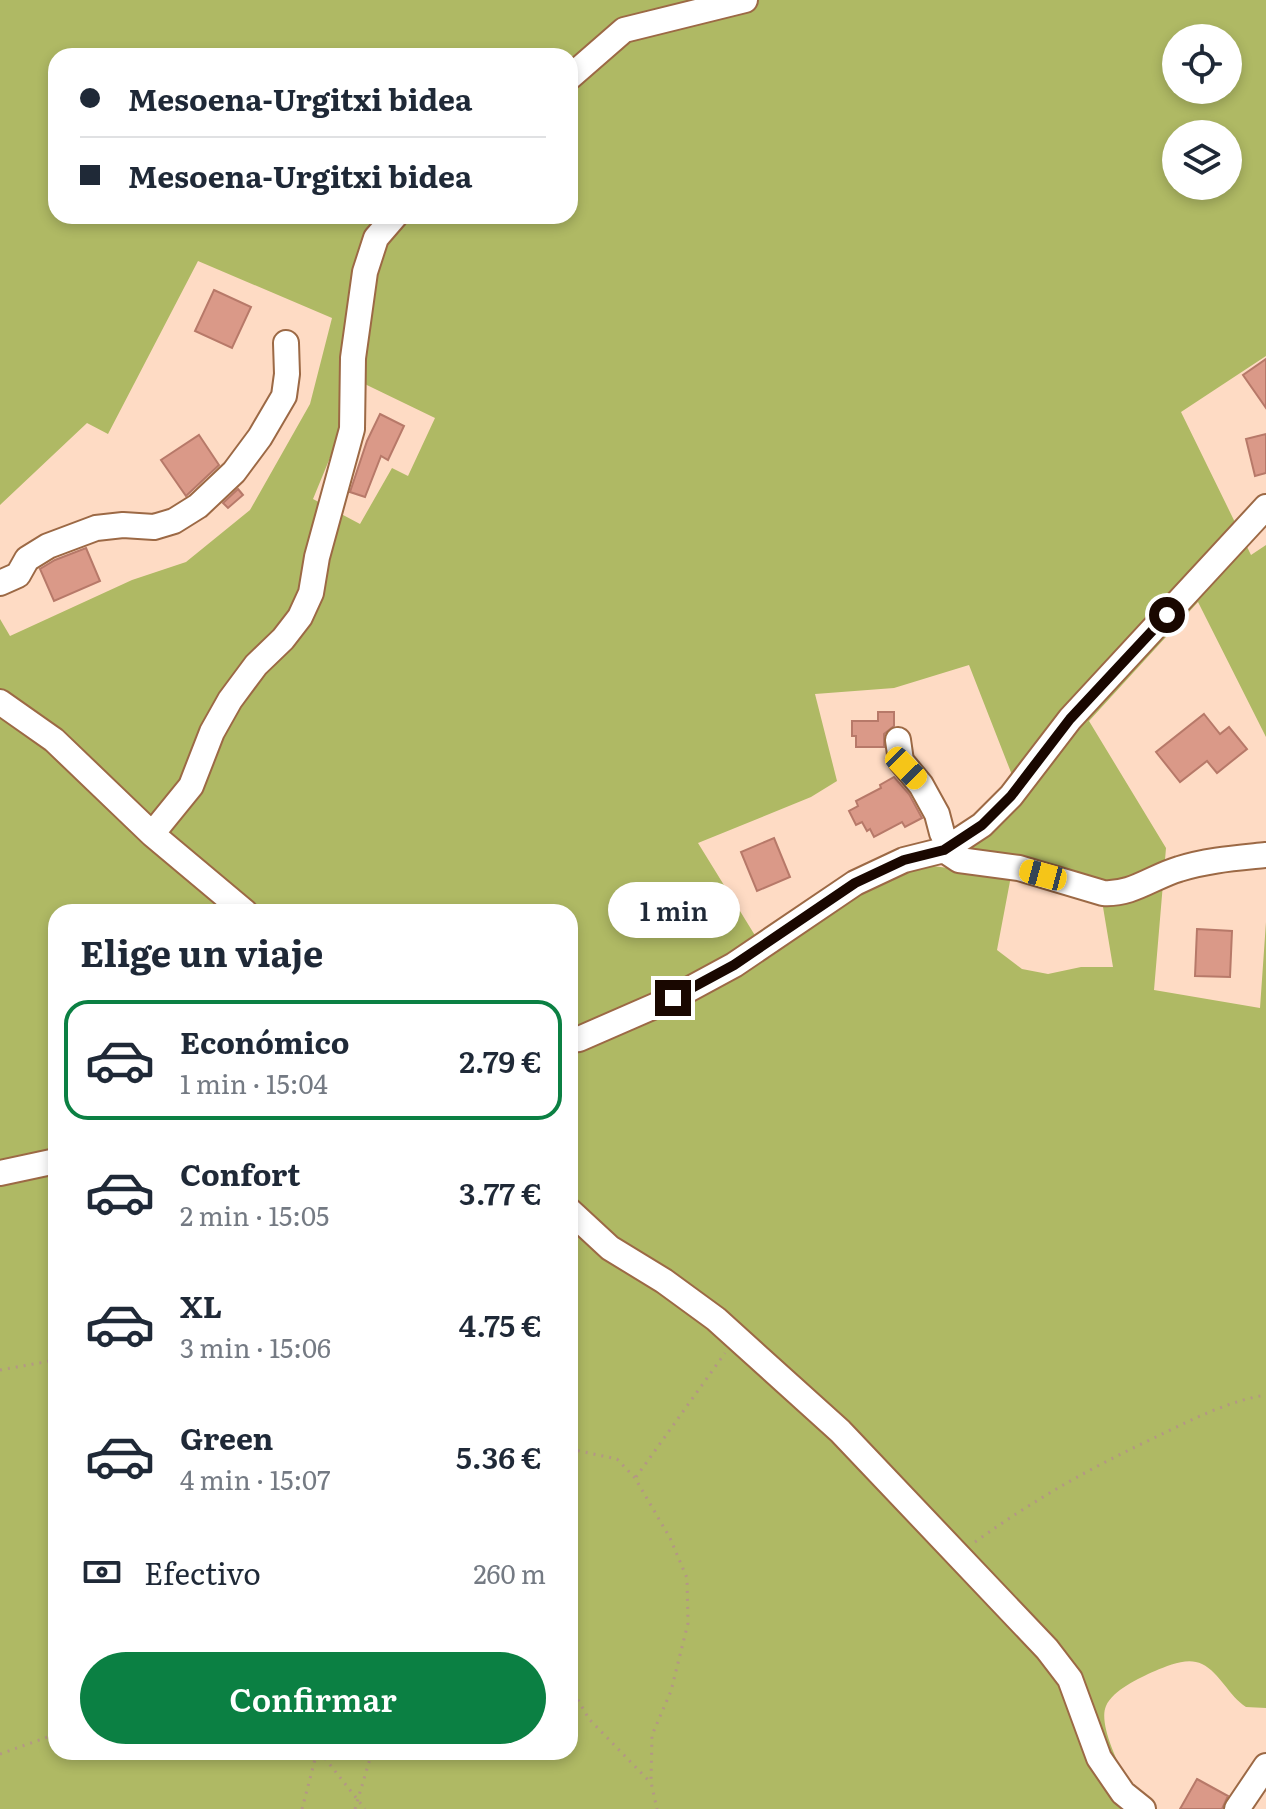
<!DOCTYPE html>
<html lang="es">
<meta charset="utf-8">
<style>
:root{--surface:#fff;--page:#f6f6f7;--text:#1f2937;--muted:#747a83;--line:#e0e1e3;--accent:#0b8043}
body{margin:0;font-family:Literata,serif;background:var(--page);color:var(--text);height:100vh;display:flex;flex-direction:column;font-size:30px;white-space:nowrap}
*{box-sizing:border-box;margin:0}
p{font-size:26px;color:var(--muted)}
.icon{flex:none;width:44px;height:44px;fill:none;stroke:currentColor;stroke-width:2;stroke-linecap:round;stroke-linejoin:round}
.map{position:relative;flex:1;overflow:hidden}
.details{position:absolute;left:48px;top:904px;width:530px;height:856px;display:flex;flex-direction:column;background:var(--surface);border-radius:24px;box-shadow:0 4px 12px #0003}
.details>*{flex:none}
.guide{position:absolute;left:48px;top:48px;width:530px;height:176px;border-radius:24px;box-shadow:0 4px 12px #0003;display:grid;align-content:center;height:176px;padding:0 32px;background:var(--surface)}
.controls{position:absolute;left:1162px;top:24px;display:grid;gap:16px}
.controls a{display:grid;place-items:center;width:80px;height:80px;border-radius:50%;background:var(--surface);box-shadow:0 4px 12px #0003;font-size:40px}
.end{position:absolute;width:36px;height:36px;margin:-18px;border:10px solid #190700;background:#fff;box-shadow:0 0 0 4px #fff}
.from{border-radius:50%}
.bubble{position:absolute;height:56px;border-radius:28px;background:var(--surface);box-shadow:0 4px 12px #0003;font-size:26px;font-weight:600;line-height:56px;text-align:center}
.car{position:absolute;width:24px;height:48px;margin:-24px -12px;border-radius:10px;box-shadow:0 0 6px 2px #0007;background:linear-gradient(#f5c518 24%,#345 0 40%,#f5c518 0 76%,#345 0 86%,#f5c518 0)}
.guide b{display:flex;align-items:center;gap:28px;height:76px;font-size:30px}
.guide b+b{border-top:2px solid var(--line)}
.guide i{width:20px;height:20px;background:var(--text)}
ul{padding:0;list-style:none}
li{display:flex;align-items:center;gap:24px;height:120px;margin:0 16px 12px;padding:0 16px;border:4px solid transparent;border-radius:24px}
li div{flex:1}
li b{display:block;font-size:30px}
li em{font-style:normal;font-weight:600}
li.selected{border-color:var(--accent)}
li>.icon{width:72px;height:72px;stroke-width:1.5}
h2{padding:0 32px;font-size:36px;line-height:96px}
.pay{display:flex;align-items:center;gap:20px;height:88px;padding:0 32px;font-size:30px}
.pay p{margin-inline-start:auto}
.primary-button{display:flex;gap:16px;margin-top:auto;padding:16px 32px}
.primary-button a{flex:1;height:92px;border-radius:48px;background:var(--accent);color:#fff;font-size:32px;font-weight:600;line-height:92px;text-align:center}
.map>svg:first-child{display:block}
.green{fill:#afb964;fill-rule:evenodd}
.building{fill:#da9988;stroke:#b77969;stroke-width:2}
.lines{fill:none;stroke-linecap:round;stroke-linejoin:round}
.minor-casing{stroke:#9c6945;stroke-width:28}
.path{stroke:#b49785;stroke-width:3;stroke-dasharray:2 6;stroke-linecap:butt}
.minor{stroke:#fff;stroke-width:24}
.route{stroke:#190700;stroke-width:10}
</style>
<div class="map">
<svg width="1266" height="1809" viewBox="0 0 1266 1809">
<rect width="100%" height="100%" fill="#fedbc4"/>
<path class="green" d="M0,0H1266V356L1181,412L1251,555L1266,545V737L1198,602L1089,721L1166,848L1154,990L1260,1008L1266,922V1708L1246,1707C1229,1696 1220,1673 1202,1664C1188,1657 1169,1665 1155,1671C1139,1678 1113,1690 1106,1706C1096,1728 1131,1790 1143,1809H0V619L10,636L132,580L186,562L250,510L310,404L332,318L198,261L108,434L87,423L0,505ZM1176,38H1228V90H1176ZM152,49L168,56H570V216H56V56H150ZM1176,134H1228V186H1176ZM342,373L435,418L408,476L392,468L360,524L313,499L341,431ZM969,665L1021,798L966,846L972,854L948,868L925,865L882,878L844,901L769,958L698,843L811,797L837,781L815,694L894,688ZM1011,876L1103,907L1113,967H1081L1048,974L1022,969L997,950ZM56,912H570V1752H56Z"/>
<path class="building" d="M214,290L251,307L232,348L195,331Z
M1266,359V408L1243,375Z
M380,414L404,426L388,460L381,456L365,497L350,492L367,441Z
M1266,434V473L1255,476L1246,439Z
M199,435L219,465L186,496L161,460Z
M238,489L243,495L228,508L223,503Z
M86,548L100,581L54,601L40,569L55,560Z
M878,712H894V726L884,734V747H856V736H852V721H878Z
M1204,714L1220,734L1229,727L1247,749L1217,773L1207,761L1180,782L1156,752Z
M894,777L909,794L922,818L905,827L902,822L874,837L870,829L867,831L862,822L856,825L849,811L858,806L856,801L881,788L880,785Z
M774,838L790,877L757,891L741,852Z
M1197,929L1232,931L1230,977L1195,976Z
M1197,1779L1228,1796L1222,1809H1180Z"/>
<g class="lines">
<g class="minor-casing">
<path id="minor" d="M570,77L624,30L745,0
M0,583L18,575L27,559L48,546L96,528L123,525L154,527L174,521L198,506L234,472L260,437L284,396L287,374L286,343
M0,702L54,740L152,834L245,912
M898,740L901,761L921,785L937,814L942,833L949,847
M152,834L191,786L212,732L230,700L256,665L283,639L300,617L311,593L317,557L352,429L353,358L365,272L376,238L395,216
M944,850L959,860L1019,868L1103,893C1132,895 1152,877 1179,869C1207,860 1237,858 1266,855
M570,1040L579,1039L673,998L734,965L855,883L904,860L944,850L982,825L1011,796L1070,719L1266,507
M0,1173L56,1161
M570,1211L610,1248L664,1281L716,1319L840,1431L1047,1649L1070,1679L1099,1758L1123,1793L1143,1809
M1237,1809L1266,1766"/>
</g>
<path class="path" d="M0,1370L56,1360
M570,1449L617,1459L635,1478L670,1538L687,1578L688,1623L671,1691L652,1735L651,1782L657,1809
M636,1477L725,1353
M975,1542C1035,1499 1090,1468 1156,1437C1191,1420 1228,1401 1266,1395
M570,1686L589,1719L649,1781
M320,1752L365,1809
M0,1754L56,1734
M302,1809L317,1752
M355,1809L372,1752"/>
<use href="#minor" class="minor"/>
</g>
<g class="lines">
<path class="route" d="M673,998L734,965L855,883L904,860L944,850L982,825L1011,796L1070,719L1167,615"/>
</g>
</svg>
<div class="controls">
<a><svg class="icon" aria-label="locate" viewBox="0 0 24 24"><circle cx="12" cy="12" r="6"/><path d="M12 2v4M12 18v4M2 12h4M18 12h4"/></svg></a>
<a><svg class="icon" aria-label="layers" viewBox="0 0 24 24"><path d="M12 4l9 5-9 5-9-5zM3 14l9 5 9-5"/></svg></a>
</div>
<i class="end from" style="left:1167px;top:615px"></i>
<i class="end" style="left:673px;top:998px"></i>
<div class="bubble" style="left:608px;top:882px;width:132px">1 min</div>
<i class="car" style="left:906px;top:768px;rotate:136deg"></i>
<i class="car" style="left:1043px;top:875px;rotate:285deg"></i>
<div class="guide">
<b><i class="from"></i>Mesoena-Urgitxi bidea</b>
<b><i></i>Mesoena-Urgitxi bidea</b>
</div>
<section class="details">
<h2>Elige un viaje</h2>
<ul>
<li class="selected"><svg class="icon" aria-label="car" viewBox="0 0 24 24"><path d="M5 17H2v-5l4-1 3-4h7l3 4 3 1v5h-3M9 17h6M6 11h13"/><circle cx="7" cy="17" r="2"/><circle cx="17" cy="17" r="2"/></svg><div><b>Económico</b><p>1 min · 15:04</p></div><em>2.79 €</em></li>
<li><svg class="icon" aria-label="car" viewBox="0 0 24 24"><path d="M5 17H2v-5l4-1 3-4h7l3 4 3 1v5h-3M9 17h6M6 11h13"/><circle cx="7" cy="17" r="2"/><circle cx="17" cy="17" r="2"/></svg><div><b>Confort</b><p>2 min · 15:05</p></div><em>3.77 €</em></li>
<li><svg class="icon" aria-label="car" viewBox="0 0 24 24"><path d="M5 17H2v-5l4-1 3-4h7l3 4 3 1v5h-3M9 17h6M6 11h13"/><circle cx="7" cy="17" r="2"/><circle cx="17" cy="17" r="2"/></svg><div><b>XL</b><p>3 min · 15:06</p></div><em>4.75 €</em></li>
<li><svg class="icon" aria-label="car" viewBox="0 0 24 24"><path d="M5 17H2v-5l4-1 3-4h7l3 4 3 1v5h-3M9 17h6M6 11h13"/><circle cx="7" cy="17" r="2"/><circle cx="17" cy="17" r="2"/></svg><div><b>Green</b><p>4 min · 15:07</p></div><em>5.36 €</em></li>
</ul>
<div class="pay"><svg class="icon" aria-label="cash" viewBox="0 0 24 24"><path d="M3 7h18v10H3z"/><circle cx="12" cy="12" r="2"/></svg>Efectivo<p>260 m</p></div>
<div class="primary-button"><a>Confirmar</a></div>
</section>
</div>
